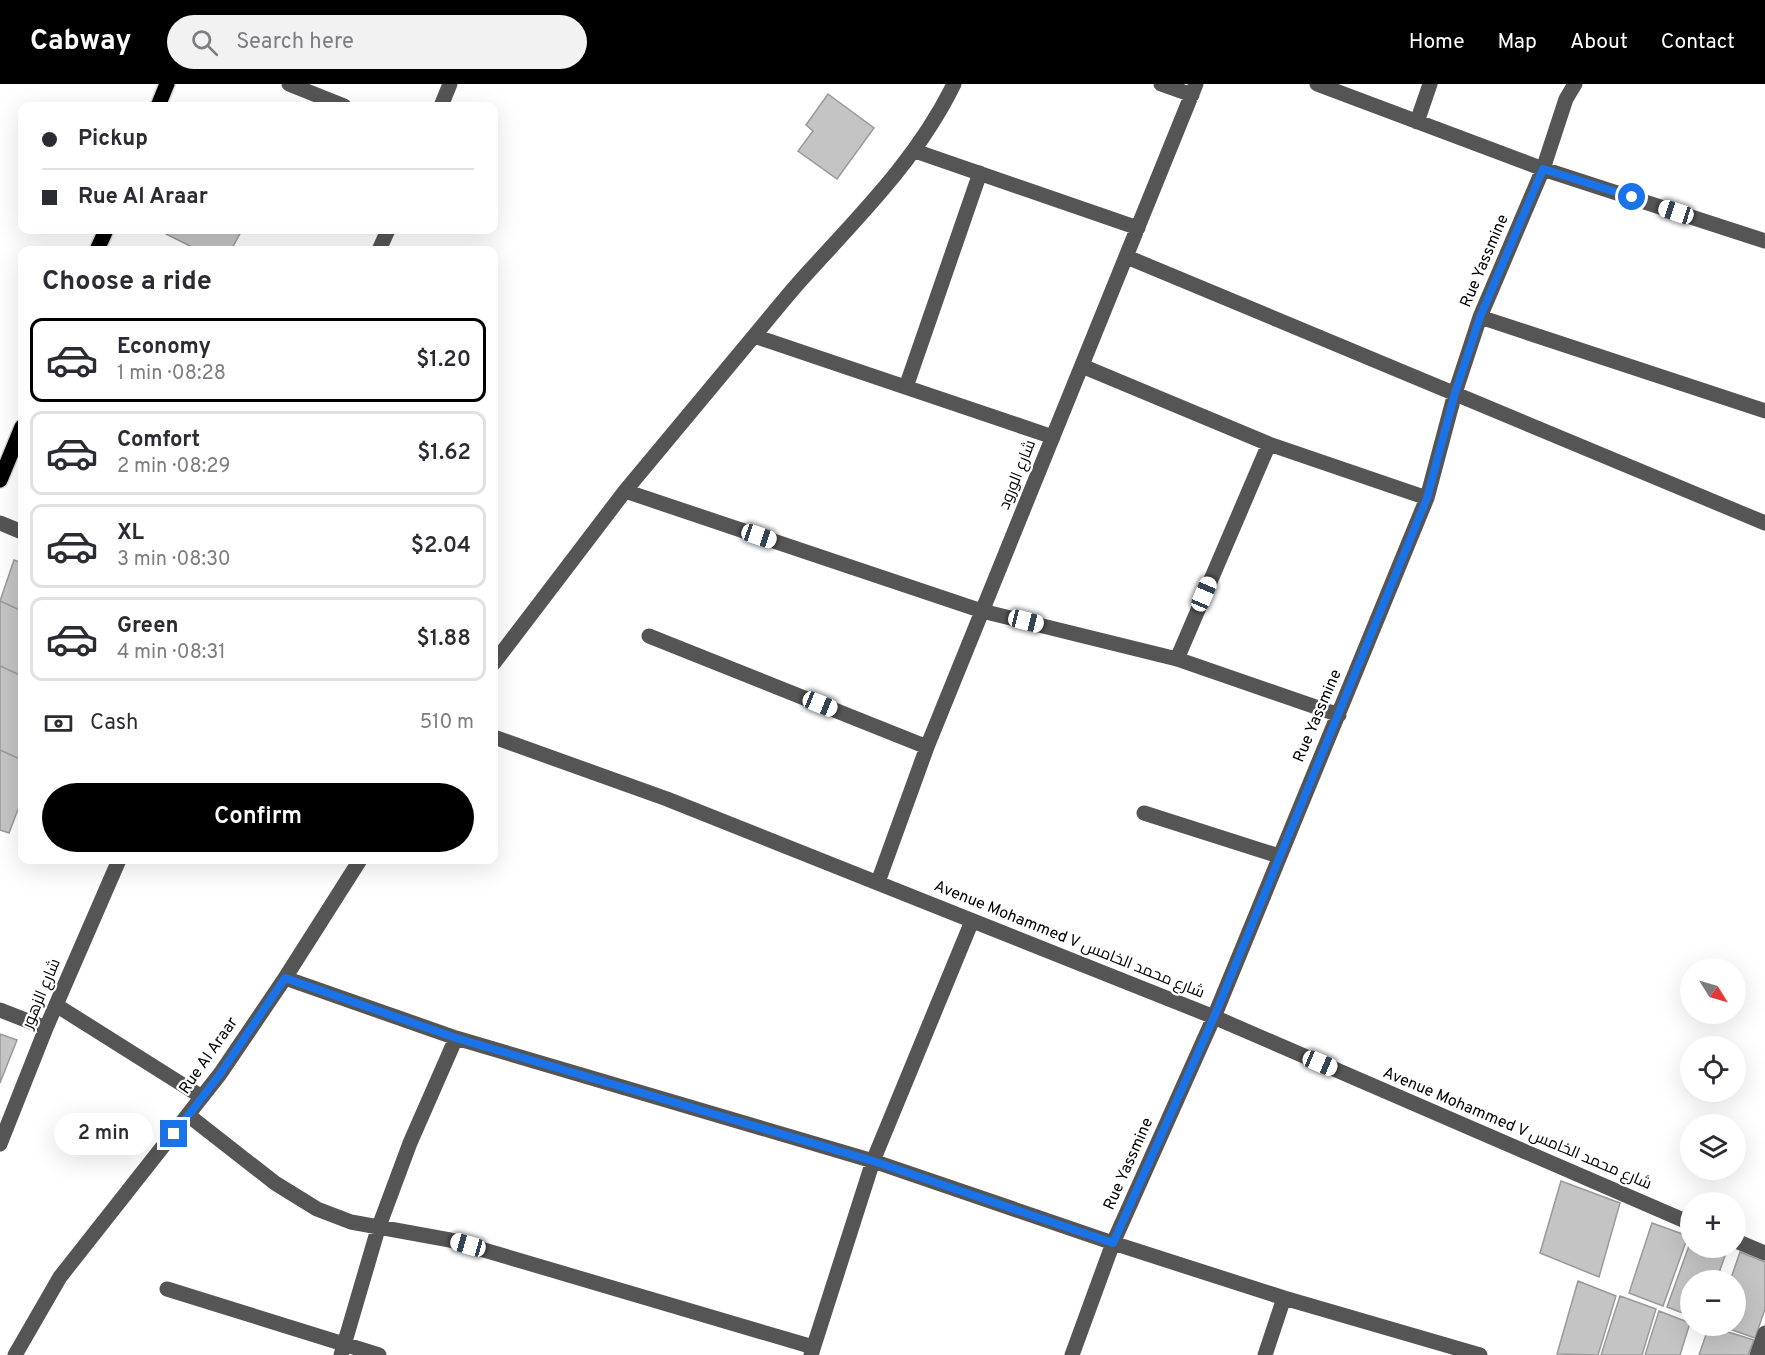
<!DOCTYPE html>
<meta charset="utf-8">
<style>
:root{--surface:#fff;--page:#f2f2f3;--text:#2b2b33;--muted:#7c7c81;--line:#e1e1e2;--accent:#000}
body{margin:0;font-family:Overpass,Cairo,sans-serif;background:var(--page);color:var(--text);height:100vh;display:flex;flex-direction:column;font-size:22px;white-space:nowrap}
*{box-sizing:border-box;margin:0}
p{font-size:20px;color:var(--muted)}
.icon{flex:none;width:33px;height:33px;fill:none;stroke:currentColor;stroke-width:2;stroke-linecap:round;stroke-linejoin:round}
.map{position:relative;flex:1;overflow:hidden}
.sheet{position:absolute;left:18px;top:162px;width:480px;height:618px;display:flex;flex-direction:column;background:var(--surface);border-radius:12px;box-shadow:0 6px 24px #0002}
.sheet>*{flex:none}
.top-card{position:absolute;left:18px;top:18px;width:480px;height:132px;border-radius:12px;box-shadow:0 6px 24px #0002;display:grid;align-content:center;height:132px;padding:0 24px;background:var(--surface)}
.needle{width:39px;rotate:127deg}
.buttons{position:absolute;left:1680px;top:874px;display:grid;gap:12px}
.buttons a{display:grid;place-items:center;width:66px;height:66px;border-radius:50%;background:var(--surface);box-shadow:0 6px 24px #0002;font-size:30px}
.end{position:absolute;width:27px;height:27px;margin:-14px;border:8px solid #1a73e8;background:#fff;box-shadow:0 0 0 3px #fff}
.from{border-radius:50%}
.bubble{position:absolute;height:42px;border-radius:21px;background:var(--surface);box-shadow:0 6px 24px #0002;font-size:20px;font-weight:600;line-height:42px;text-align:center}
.car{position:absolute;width:18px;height:36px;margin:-18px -9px;border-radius:8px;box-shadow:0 0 4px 2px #0007;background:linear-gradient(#fff 24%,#345 0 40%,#fff 0 76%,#345 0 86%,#fff 0)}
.top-card b{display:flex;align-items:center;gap:21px;height:57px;font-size:22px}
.top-card b+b{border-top:2px solid var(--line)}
.top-card i{width:15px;height:15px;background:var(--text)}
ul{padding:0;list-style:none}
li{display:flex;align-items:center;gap:18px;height:84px;margin:0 12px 9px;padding:0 12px;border:3px solid var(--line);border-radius:12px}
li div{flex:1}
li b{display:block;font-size:22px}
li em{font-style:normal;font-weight:600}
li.on{border-color:var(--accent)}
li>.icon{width:54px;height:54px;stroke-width:1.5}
h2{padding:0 24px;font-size:27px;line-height:72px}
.pay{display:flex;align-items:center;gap:15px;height:66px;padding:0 24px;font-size:22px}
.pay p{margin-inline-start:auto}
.action{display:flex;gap:12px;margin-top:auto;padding:12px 24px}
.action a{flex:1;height:69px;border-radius:36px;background:var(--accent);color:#fff;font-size:24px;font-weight:600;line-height:69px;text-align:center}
header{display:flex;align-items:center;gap:36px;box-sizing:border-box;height:84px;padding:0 30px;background:var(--accent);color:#fff}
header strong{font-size:28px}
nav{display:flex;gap:33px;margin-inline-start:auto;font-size:21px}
.search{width:420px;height:54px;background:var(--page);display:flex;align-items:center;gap:15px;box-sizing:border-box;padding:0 21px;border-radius:33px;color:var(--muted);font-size:22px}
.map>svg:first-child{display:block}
.building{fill:#c4c4c4;stroke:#999;stroke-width:1.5}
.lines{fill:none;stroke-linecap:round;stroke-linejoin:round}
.major-casing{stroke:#dbdbdb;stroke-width:18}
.minor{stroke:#555;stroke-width:15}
.major{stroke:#000;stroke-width:15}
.route{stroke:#1a73e8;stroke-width:8}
.labels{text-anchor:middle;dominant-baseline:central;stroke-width:4.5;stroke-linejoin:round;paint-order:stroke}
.street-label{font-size:16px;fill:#000;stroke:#fff}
</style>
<header>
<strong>Cabway</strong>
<div class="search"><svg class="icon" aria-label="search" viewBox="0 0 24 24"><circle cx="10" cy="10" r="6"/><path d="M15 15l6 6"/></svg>Search here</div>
<nav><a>Home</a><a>Map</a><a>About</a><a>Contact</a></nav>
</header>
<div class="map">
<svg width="1765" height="1271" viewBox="0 0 1765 1271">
<rect width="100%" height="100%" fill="#fff"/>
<path class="building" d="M828,10L874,44L837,95L798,67L813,47L806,41Z
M161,146H235L241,148L231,166H198L160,147Z
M14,476L22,479V527L0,517Z
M0,517L22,527V592L0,582Z
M0,582L22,592V676L0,666Z
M0,666L22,676V715L9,749L0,746Z
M0,950L17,956L0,999Z
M1561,1097L1620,1119L1599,1193L1540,1169Z
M1652,1139L1688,1152L1663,1222L1629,1209Z
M1690,1159V1164H1714L1726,1169L1716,1197H1690V1232L1667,1223Z
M1740,1168L1765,1178V1225L1755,1254L1721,1242H1736V1197H1730Z
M1578,1197L1616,1212L1598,1271L1557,1270Z
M1620,1212L1656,1225L1642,1271H1601Z
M1659,1227L1690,1239L1680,1271H1645Z
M1709,1242L1754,1256L1748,1271H1699Z"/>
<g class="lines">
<g class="major-casing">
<path id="major" d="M158,22L167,0
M97,166L106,146
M0,396L22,343"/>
</g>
<path class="minor" d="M289,0L344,22
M1161,0L1192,11
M1317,0L1543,85L1765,157
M441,22L450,0
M1417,38L1430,0
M915,67L1138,144
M379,166L388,146
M1127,173L1765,439
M1480,233L1765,327
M754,252C770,233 785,214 802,195C857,134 917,76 954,0
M1082,282L1269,360L1427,414
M906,303L980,89
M625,407L982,527L1177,575L1339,631
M0,439L22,448
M649,552L927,663
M1177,575L1269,360
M494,579L625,407L754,252L1053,353
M494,653L667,715L1214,933L1690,1139
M1144,729L1279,772
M878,798L927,663L1196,0
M285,894L456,954L873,1077L1113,1159L1284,1214L1480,1271
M56,921L202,1013
M0,926L46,944
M188,1031L275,1099L317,1125L351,1138L450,1156L813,1263
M0,1060L46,944L119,776
M1736,1157L1765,1169
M167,1205L379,1271
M15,1271L60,1193L220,990L285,894L360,776
M341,1271L378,1145L410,1059L456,954
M811,1271L873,1077L972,837
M1072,1271L1113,1159L1214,933L1427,414L1455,309L1480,233L1543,85L1566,15L1575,0
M1265,1271L1284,1214
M1757,1271L1765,1249"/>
<use href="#major" class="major"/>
</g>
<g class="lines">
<path class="route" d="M174,1050L220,990L285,894L456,954L873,1077L1113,1159L1214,933L1427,414L1455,309L1480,233L1543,85L1632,113"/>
</g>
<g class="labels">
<g class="street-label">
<text transform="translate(1485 177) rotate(-67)">Rue Yassmine</text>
<text transform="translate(1018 391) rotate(-68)">شارع الورود</text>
<text transform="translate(1318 632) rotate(-67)">Rue Yassmine</text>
<text transform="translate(1069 856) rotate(22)">Avenue Mohammed V شارع محمد الخامس</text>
<text transform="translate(42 910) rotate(-67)">شارع الزهور</text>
<text transform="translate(209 972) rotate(-55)">Rue Al Araar</text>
<text transform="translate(1517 1045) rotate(23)">Avenue Mohammed V شارع محمد الخامس</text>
<text transform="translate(1129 1080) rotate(-66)">Rue Yassmine</text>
</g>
</g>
</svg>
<div class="buttons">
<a><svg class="needle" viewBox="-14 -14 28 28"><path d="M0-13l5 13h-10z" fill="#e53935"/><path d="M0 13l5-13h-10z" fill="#7c7c81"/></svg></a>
<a><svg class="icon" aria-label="locate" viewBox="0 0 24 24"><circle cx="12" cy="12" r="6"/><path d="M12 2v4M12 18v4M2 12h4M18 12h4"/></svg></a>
<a><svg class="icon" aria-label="layers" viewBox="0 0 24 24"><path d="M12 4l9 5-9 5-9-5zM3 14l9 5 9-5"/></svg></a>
<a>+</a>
<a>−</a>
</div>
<i class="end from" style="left:1632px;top:113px"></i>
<i class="end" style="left:174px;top:1050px"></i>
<div class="bubble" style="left:54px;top:1029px;width:99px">2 min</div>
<i class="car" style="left:1676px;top:128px;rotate:288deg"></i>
<i class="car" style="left:759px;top:452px;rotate:109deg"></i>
<i class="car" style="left:1204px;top:510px;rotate:23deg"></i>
<i class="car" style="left:1026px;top:537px;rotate:104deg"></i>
<i class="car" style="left:820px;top:620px;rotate:112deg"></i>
<i class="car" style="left:1320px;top:979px;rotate:113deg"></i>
<i class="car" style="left:468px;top:1161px;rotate:286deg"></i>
<div class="top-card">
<b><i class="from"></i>Pickup</b>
<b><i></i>Rue Al Araar</b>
</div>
<section class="sheet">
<h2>Choose a ride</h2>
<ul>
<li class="on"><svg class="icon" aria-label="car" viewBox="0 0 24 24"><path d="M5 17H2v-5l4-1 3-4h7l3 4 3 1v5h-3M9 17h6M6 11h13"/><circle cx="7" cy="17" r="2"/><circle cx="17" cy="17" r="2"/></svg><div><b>Economy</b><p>1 min · 08:28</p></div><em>$1.20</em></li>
<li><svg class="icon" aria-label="car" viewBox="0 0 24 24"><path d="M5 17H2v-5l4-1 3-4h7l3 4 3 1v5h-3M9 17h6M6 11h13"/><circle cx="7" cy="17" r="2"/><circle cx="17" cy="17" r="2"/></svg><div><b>Comfort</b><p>2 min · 08:29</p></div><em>$1.62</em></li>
<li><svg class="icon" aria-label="car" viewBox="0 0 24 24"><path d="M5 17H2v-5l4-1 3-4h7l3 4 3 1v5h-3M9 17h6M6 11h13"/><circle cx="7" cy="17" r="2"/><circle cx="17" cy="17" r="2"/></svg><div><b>XL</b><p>3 min · 08:30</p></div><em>$2.04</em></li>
<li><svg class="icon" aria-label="car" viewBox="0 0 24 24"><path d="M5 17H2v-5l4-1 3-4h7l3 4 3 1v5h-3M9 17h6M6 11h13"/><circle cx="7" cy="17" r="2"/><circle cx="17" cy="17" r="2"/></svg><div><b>Green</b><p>4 min · 08:31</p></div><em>$1.88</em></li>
</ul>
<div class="pay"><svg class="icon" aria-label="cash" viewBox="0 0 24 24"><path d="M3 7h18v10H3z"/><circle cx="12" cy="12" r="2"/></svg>Cash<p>510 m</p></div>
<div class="action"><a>Confirm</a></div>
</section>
</div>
